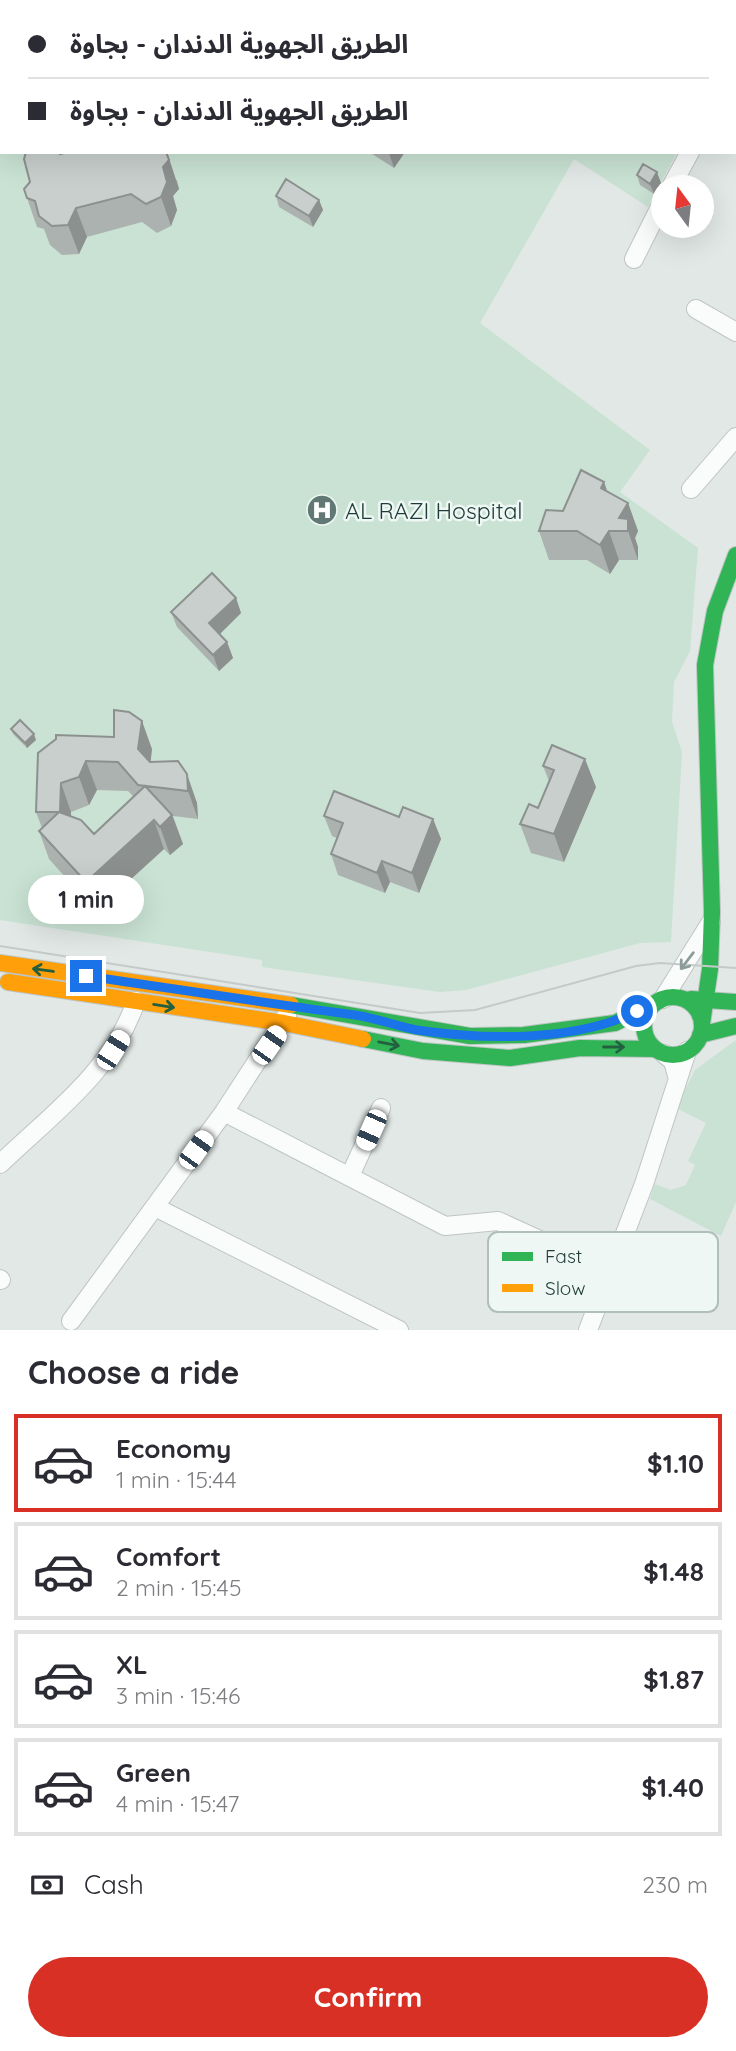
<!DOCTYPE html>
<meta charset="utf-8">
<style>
:root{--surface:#fff;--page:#f2f2f3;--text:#2b2b33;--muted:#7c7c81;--line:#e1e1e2;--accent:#d93025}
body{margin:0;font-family:Quicksand,"Noto Sans Arabic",sans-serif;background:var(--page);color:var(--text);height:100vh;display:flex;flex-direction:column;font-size:26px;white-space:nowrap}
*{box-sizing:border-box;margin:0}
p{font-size:23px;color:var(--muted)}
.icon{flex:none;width:38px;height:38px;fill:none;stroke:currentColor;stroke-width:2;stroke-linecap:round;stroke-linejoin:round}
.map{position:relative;height:1330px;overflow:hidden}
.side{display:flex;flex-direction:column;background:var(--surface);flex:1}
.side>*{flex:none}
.guide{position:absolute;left:0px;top:0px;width:737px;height:154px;box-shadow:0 7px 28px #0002;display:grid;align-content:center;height:154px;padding:0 28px;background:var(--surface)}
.needle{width:46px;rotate:345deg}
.fabs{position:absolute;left:651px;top:175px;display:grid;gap:14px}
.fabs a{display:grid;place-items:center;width:63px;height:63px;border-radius:50%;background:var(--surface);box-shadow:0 7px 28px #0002;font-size:35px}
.end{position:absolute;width:32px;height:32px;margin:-16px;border:9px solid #1a73e8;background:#fff;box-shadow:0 0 0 4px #fff}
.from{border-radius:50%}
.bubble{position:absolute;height:49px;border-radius:24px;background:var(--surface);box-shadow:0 7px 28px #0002;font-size:23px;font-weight:700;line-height:49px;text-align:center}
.car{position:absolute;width:21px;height:42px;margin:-21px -10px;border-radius:9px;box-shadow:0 0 5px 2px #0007;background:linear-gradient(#fff 24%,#345 0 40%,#fff 0 76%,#345 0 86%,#fff 0)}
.guide b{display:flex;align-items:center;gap:24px;height:66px;font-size:26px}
.guide b+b{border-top:2px solid var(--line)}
.guide i{width:18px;height:18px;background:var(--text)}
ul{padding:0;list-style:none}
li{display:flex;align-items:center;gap:21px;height:98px;margin:0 14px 10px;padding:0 14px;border:4px solid var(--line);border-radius:0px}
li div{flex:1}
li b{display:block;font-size:26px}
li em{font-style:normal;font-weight:700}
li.current{border-color:var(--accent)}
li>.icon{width:63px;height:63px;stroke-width:1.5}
h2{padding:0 28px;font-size:32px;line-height:84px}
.pay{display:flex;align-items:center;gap:18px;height:77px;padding:0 28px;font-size:26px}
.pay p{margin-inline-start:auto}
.button{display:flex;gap:14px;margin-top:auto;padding:14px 28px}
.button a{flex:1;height:80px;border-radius:42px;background:var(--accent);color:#fff;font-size:28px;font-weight:700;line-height:80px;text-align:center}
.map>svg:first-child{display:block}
.green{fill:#c9e2d3}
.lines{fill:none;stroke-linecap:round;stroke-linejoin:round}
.street-casing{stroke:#bec5c3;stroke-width:20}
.fast-casing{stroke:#bdc5c3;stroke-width:18}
.slow-casing{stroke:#bdc5c3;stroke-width:18}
.street{stroke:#fafcfb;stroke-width:18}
.fast{stroke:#30b455;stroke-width:16}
.slow{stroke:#ff9f0a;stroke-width:16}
.tram{stroke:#c5cac9;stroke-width:2}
.wall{fill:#acb2b0;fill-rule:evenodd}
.shaded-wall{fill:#8c9190}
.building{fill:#c8cfcd;stroke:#8c9190;stroke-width:2}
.oneway{stroke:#8c9c99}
.oneway2{stroke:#236040}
.route{stroke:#1a73e8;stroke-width:9}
.labels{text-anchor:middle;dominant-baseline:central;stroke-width:5;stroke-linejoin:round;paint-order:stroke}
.poi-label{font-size:23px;fill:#1e3c37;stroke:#eef7f4;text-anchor:start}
.key{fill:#eef7f4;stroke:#b0bfbb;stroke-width:2}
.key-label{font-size:19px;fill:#1e3c37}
</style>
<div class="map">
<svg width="736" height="1330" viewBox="0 0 736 1330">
<rect width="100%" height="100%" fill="#e1e8e6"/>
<path class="green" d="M0,0H736L735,43V2H2V152H677L648,207L574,159L480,323L650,450L620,492L698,548L690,651L674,682L672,722L682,752L671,942L640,943L466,990L440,992L262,967V960L0,920Z
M736,1040V1202L721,1236L650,1199L655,1184L671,1190L686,1185L695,1165L688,1161L706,1123L676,1108L695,1070Z"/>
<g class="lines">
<g class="street-casing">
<path id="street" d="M735,66L736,64
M735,106H736
M671,187L690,152
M634,259L663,201
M696,309L736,332
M691,489L736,437
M663,999L711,922
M664,1054L673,1061L678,1079
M224,1112L445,1226L498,1221L612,1273
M0,1164C51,1115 113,1071 136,1001
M350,1176L381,1108
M155,1207L399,1330
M0,1279L1,1280
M71,1321L224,1112L287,1015
M588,1330L644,1184L687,1051"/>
</g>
<g class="fast-casing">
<path id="fast" d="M644 1026a29 29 0 1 1 58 0a29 29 0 1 1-58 0Z
M691,999L736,1002
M291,1005L470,1036L524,1035L615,1023L663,999
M702,1024L710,969L712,912L705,665L715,611L736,555
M700,1035L736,1026
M363,1039L423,1051L510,1058L580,1048L655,1049"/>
</g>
<g class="slow-casing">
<path id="slow" d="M0,963L291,1005
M8,982L284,1023L363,1039"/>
</g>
<use href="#street" class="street"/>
<use href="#fast" class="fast"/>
<use href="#slow" class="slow"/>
<path class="tram" d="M0,946L420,1013L475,1010L636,966L660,963L736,968"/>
</g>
<path class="wall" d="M0,0H26L27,2H2V16H0Z
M97,0H139L133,2H98Z
M657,0H691L690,2H659Z
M697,0H736L735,2H699Z
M369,152H405L394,168Z
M60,154L177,180L179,189L173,196L177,210L171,226L157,233L142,222L87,237L79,254L62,255L50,245L44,229L37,227L27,198Z
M637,175L661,183L654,194L640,185Z
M276,196L319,200L323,210L313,227L279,207Z
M604,482L607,491L628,503L638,531L635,538L638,547V560H619L610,574L587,560H549L539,531L563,511Z
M236,598L241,613L219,634L227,642L233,658L219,671L177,627L171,612Z
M11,729L36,740L27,748L13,734Z
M152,749L150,762L178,761L197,803L198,819L173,816L183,844L170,855L164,849L96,911L49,859L39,831L42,828L36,812L38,753ZM97,790L128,791L134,797L94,834L71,817V812L89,805Z
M543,766L596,787L564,862L531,853L520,824L538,808L549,781Z
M324,816L433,819L441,839L419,893L390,882L385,893L338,875L331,854L337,838L332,836Z"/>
<path class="shaded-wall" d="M669,0H691L690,2H670Z
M722,0H736V14L735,15V2H723Z
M167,152L179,189L173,196L177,210L171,226L161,197L163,167Z
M389,152H405L394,168L389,153Z
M657,172L661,183L654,194L650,184Z
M319,200L323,210L313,227L309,216Z
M76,208L87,237L79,254L68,225Z
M604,482L614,511L601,488Z
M628,503L638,531L635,538L638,547V560L628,531L619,518Z
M609,531L619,560L610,574L600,545Z
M236,598L241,613L215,639L209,623Z
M227,642L233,658L219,671L213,655Z
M142,721L152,749L149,777L138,749Z
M34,734L36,740L27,748L25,743Z
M585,759L596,787L564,862L554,834Z
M86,761L97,790L89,805L79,777Z
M187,774L197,803L198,819L188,791Z
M61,783L71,812L70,841L60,812Z
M172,815L183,844L170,855L160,827Z
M433,819L441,839L419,893L412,873Z
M154,820L164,849L96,911L86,882Z
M382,861L390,882L385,893L377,873Z"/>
<path class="building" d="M26,152H59L60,154L68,152H166L169,160L163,167L167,182L161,197L146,204L131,194L76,208L68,225L52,226L39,216L35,201L27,198L24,189L30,182L24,159Z
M643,164L657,172L650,184L637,175Z
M286,179L319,200L309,216L276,196Z
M581,470L604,482L601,488L628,503L619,518L628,519V531H609L600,545L577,531H539L546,510L563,511Z
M212,573L236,598L209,623L227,642L213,655L171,612Z
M114,710L129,712L142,721L138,749L150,762L178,761L187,774L188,791L138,785L118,762L86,761L79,777L61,783L60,812H36L38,753L56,739V735L114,737Z
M20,720L34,734L25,743L11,729Z
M552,745L585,759L554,834L520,824L529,804L538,808L554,770L543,766Z
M145,786L172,815L160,827L154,820L86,882L39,831L59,812L81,820L94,834Z
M334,791L399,817L403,807L433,819L412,873L382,861L377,873L331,854L343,823L324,816Z"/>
<defs><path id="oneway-shaft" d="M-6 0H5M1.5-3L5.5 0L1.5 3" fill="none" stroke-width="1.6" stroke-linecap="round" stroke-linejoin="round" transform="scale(1.75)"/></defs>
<use class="oneway" href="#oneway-shaft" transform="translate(687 961) rotate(127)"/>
<g class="oneway2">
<use href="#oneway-shaft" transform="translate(43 970) rotate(-172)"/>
<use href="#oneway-shaft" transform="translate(164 1006) rotate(9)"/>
<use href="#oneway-shaft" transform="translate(389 1044) rotate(11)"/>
<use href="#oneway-shaft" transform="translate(614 1047)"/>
</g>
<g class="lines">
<path class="route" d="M86,976C176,989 265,1003 355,1015C376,1018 396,1026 417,1030C483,1040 577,1042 637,1011"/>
</g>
<defs>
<g id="hospital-disc" transform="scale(1.575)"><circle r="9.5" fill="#627874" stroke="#eef7f4"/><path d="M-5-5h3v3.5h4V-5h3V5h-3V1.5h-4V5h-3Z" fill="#fff"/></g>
</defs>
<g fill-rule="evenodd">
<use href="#hospital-disc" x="322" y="510"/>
</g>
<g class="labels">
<g class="poi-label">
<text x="345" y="510">AL RAZI Hospital</text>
</g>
</g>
<rect x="488" y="1232" width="230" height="80" rx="10" class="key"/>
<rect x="502" y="1252" width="31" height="9" fill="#30b455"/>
<rect x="502" y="1284" width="31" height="8" fill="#ff9f0a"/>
<g class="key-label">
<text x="545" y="1263">Fast</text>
<text x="545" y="1295">Slow</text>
</g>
</svg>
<div class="fabs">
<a><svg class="needle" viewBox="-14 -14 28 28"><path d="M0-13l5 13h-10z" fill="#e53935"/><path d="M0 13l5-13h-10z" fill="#7c7c81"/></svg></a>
</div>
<i class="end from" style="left:637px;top:1011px"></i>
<i class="end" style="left:86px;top:976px"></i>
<div class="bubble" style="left:28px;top:875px;width:116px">1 min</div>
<i class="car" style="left:269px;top:1045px;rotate:35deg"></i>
<i class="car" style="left:113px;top:1050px;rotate:32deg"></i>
<i class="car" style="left:371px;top:1130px;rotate:204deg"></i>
<i class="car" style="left:196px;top:1150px;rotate:36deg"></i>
<div class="guide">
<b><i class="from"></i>الطريق الجهوية الدندان - بجاوة</b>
<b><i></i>الطريق الجهوية الدندان - بجاوة</b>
</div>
</div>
<section class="side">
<h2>Choose a ride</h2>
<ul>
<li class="current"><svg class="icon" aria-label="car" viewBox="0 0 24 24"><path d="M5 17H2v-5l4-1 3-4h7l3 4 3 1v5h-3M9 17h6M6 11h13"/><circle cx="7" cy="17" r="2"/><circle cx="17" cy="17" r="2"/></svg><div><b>Economy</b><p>1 min · 15:44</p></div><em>$1.10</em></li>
<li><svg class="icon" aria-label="car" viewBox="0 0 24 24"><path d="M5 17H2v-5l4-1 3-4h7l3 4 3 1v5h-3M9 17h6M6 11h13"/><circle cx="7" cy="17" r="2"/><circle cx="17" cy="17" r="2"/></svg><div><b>Comfort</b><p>2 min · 15:45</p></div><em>$1.48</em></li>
<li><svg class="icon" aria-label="car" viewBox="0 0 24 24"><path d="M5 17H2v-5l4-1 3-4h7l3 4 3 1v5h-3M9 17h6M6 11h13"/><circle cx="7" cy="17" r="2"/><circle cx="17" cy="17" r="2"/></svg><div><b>XL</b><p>3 min · 15:46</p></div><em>$1.87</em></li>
<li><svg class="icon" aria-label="car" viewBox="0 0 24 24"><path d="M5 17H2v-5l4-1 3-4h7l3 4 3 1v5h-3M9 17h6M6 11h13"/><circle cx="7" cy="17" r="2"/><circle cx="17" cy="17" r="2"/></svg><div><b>Green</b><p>4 min · 15:47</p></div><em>$1.40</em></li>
</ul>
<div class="pay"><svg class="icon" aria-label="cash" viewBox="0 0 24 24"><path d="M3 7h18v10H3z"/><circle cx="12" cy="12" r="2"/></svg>Cash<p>230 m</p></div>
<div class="button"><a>Confirm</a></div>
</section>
